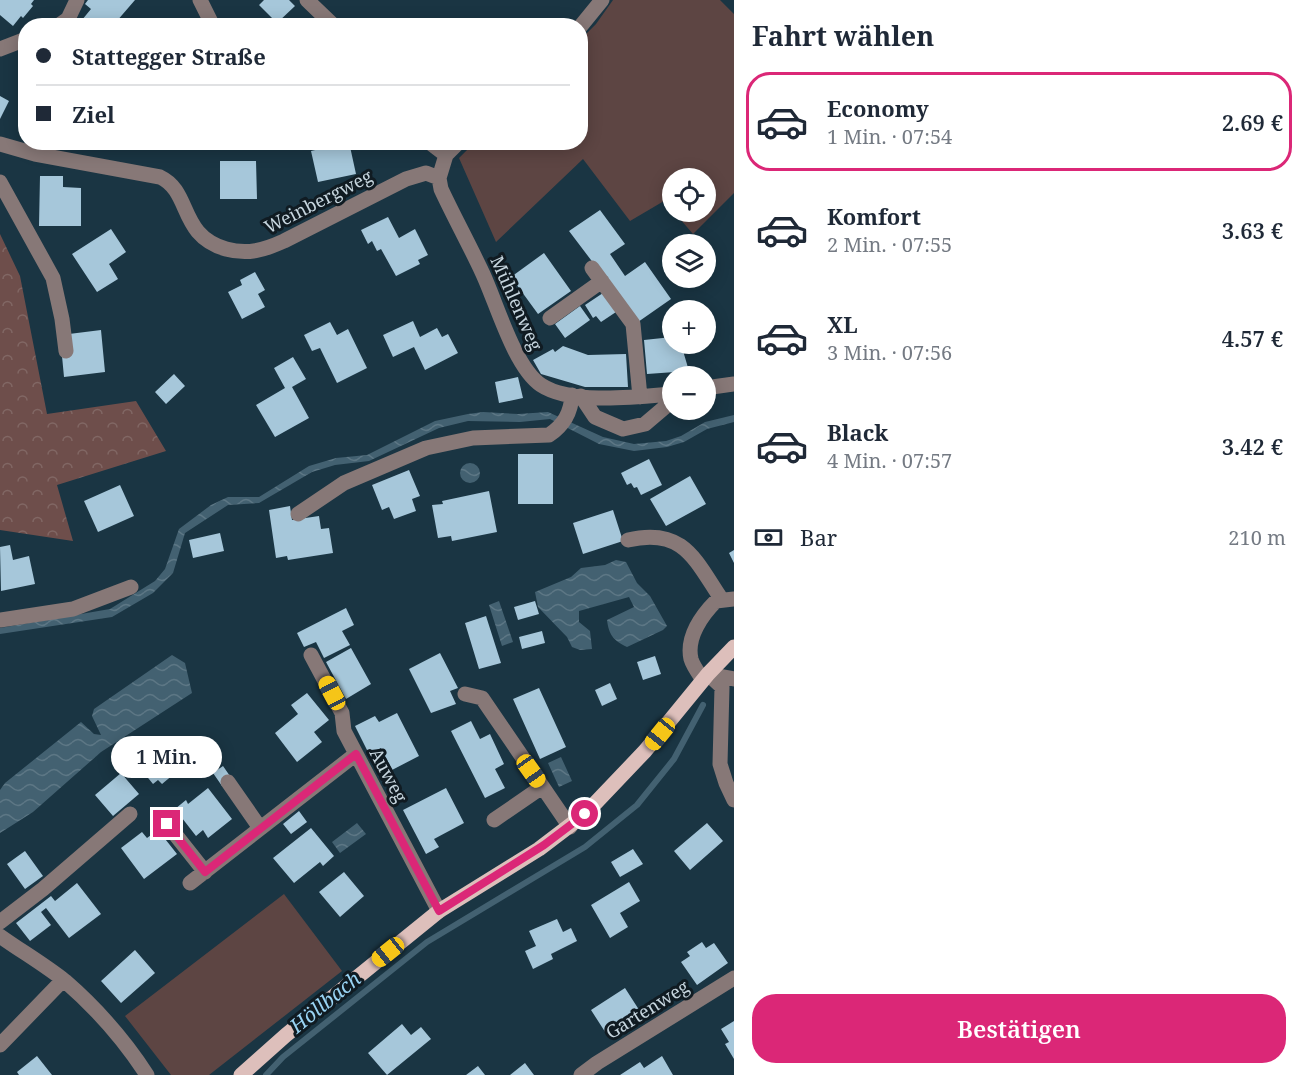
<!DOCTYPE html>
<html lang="de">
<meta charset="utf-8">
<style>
:root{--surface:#fff;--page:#f6f6f7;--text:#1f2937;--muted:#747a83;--line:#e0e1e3;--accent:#db2777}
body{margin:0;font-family:"Noto Serif",serif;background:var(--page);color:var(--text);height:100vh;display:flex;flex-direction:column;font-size:22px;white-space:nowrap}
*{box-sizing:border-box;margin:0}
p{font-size:20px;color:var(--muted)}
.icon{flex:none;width:33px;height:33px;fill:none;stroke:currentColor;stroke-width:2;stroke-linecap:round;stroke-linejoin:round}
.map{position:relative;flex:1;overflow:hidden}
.side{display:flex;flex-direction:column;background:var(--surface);width:570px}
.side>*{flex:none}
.hud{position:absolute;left:18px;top:18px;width:570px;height:132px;border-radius:24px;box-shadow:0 3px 15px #0003;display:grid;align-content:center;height:132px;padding:0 18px;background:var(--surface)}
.tools{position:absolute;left:662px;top:168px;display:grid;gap:12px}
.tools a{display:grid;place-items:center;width:54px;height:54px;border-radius:50%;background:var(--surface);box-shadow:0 3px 15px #0003;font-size:30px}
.end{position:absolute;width:27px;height:27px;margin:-14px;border:8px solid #db2777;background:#fff;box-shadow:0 0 0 3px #fff}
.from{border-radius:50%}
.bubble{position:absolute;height:42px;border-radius:21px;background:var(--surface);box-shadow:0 3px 15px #0003;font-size:20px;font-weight:600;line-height:42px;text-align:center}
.car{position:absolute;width:18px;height:36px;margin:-18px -9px;border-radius:8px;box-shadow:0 0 4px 2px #0007;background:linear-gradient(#f5c518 24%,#345 0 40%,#f5c518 0 76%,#345 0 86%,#f5c518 0)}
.hud b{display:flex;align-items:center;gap:21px;height:57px;font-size:22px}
.hud b+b{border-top:2px solid var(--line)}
.hud i{width:15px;height:15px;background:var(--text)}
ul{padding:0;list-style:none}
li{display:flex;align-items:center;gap:18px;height:99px;margin:0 12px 9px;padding:0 6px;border:3px solid transparent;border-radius:24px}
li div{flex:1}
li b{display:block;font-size:22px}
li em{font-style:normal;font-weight:600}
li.current{border-color:var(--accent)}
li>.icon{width:54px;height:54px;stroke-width:1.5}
h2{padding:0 18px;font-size:27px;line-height:72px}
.pay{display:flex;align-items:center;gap:15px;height:66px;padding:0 18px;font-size:22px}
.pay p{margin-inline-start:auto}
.primary-button{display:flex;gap:12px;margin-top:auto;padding:12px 18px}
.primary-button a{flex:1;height:69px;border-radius:24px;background:var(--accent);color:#fff;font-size:24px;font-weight:600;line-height:69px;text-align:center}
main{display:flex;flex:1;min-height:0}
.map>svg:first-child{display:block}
.green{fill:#5d4543}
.forest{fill:url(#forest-crowns)}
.water{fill:url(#water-waves)}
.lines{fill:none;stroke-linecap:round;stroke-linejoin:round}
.stream{stroke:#436171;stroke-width:6}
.building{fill:#a6c7da}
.minor{stroke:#877877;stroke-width:15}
.major{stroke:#ddbfbb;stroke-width:15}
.route{stroke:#db2777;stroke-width:8}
.labels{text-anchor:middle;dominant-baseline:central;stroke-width:6;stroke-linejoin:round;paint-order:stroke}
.street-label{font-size:18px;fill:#c6d5de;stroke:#101b22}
.water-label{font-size:20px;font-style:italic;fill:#99d3f3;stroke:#101b22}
</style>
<main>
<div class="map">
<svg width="734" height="1075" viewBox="0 0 734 1075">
<defs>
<pattern id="forest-crowns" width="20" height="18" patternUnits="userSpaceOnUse" patternTransform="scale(1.5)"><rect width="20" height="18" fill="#6e4e4b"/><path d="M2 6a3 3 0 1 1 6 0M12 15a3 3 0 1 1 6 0" fill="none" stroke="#816764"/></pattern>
<pattern id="water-waves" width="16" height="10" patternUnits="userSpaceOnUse" patternTransform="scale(1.5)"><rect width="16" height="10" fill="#436171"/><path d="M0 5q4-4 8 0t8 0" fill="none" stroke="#5d7785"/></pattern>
</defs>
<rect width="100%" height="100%" fill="#1a3543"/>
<path class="green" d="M613,0H720L734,14V193L693,234L674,212H705V178H672V210L664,201L630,221L583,159L496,242L459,158L474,143L580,142L581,39L596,24Z
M284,894L342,971L209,1075H171L125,1016Z"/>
<path class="forest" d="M0,234L20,276L47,414L136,401L166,451L57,485L73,541L0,530Z"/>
<path class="water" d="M483,412L518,414L548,412L603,437L634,444L666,441L681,436L705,422L734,415V422L707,429L684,442L667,447L634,451L599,444L550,419L520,422L468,421L439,428L369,461L335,465L312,472L259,503L228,505L185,533L173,573L153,593L112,617L0,634V628L110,609L155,581L165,569L179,529L211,505L228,497H259L309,466L336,458L367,455L435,421L468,414Z
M460 473a10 10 0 1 1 20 0a10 10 0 1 1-20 0Z
M616,560L626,562L637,583L650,596L667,626L663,630L627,647C613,640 609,635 607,620L634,607L629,597L579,611V622L590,631L592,649L580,650L572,647L567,637L538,607L535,592L571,577L581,568L605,565Z
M499,601L513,642L502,646L489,605Z
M172,655L185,663L192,693L101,752L33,812L0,833V790L5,783L81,722L94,734L101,735L92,716L94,709Z
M561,757L572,781L559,787L548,763Z
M357,823L366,834L340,853L332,842Z"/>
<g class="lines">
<path class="stream" d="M266,1075L283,1057L427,942L585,847L637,805L674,759L703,705"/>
</g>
<path class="building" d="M0,0H34L31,4L33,6L23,18L21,16L13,26L0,15Z
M88,0H135L116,22L121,26H77L91,9L85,4Z
M264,0H289L295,6L277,23L259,5Z
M0,96L9,101L0,119Z
M349,142L356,174L318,182L311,151Z
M220,161H256L257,199H220Z
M40,176H63V187L81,188V226H39Z
M600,210L625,244L610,254L625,276L645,262L671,299L638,322L569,231Z
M388,217L399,238L415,229L428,255L418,260L420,264L396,276L381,249L377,251L372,241L368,244L361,230Z
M111,229L126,252L109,264L118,279L97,292L72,254Z
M544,253L571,291L538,314L511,277Z
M255,272L265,290L258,294L265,307L242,319L228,292L242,285L240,280Z
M603,293L616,312L601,322L596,316L593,318L585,305Z
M580,306L590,320L565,338L555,324Z
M413,321L420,337L437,328L442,337L448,334L458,353L425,370L414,347L393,357L383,335Z
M330,322L337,335L348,329L367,368L337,383L320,348L312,351L304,335Z
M101,330L105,372L64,377L62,356L69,334Z
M672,337V344H681L689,371L647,374L644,340Z
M563,346L588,355L626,354L628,387H585L541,374L533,360L553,349L555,352Z
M293,357L306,379L292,387L309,418L275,437L256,405L285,388L274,368Z
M174,374L185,386L166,404L155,392Z
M518,377L523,398L499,403L495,382Z
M518,454H553V504H518Z
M649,459L662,485L641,495L637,487L634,488L631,483L627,485L621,473Z
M409,470L420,496L412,499L416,511L394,519L389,507L382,510L372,485Z
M690,476L706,504L666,526L650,499Z
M120,485L134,516L98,532L84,501Z
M489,491L497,532L452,541L451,536L438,538L432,505L443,504L442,501Z
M290,506L292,520L319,516L321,529L329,528L333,553L288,560L287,556L276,558L269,510Z
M613,510L623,541L583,554L573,523Z
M220,533L224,551L193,558L189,540Z
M10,545L13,560L29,556L35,584L1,591L0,547Z
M734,550V563L729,553Z
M535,601L539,614L518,620L514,607Z
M346,608L354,625L342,631L350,645L324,658L316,642L304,647L297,633Z
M486,616L501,663L479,669L465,623Z
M542,631L545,643L522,649L519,637Z
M351,648L371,684L346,699L326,662Z
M440,653L458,688L450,691L456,704L431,713L409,669Z
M655,656L661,674L643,680L637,662Z
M610,683L617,699L602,706L595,690Z
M539,688L566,747L540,759L513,699Z
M307,693L329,720L314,732L322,742L297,762L275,733L298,714L291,705Z
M397,713L419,756L392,770L381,748L369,754L355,726L375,716L379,722Z
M471,721L480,739L490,734L504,764L495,769L505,788L485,798L451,731Z
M159,743L180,769L162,784L158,780L153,784L135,762Z
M223,766L232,779L222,786L213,773Z
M121,773L139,794L113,816L95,795Z
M208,788L232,819L208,838L203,830L196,836L175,809L186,800L188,804Z
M446,788L464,823L434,839L439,847L426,854L403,810Z
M299,811L307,822L291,834L283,824Z
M707,823L723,841L690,870L674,851Z
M311,828L334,856L323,866L320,862L294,883L273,858Z
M158,830L177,854L144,879L121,848L142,832L147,838Z
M633,849L643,864L620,877L611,862Z
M25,851L43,876L25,889L7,864Z
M344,872L364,896L340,917L319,892Z
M629,882L640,901L620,913L628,927L610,938L591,905Z
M77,883L101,914L69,938L46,908L41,912L51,925L30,941L16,923L51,896L55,901Z
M557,919L563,932L571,928L577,941L551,954L553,959L533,969L525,951L536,946L529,931Z
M702,942L706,948L714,943L728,963L697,985L681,962L690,956L687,952Z
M135,950L155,973L121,1003L101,981Z
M625,988L643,1016L609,1038L591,1010Z
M734,1021V1059L725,1044L729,1042L721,1029Z
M402,1024L411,1035L421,1027L431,1039L387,1075L368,1053Z
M37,1056L52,1075H19L17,1072Z
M662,1056L673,1075H620L640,1062L644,1068Z
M525,1063L534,1075H510Z
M478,1066L485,1075H466Z"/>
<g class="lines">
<path class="minor" d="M200,0L213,26
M307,0L334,26
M58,26L68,19L77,0
M580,27L602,0
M0,49L26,39
M429,142L446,155
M0,144L35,154L160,177C192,192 178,235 226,249C248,255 264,250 284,241L406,179L426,173L439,178
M446,155L439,178L441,189C454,217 469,244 482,272C496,301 514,367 541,385C571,405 637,397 672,394
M446,155L459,142
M0,182L53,278L62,319L66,351
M592,268L633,324L640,397
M550,318L602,281
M705,388L734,384
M581,396L595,417L623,429L645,424L665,407L672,398
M298,514L344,483L426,448L473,438L549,435C564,425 571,413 572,395
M628,540C684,527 695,560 722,600
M0,620L73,609L131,587
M311,655L342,713L344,731L439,911
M708,674L722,687L720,764L726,783L734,800
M708,674L734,679
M703,680C699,674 693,666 691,659C686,637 702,615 716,601L734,599
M465,694L482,698L570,827
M228,782L260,828
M494,820L542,787
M167,824L205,872
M190,883L356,754
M0,922L43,889L130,814
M0,936C21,951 45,965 65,981C96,1008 125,1041 147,1075
M0,1045L63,980
M581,1075L597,1063L734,978"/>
<path class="major" d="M241,1075L286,1035L439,911L539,849L585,814L645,751L708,674L734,647"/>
</g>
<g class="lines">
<path class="route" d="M167,824L205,872L356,754L439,911L544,845L585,814"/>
</g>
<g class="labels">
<g class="street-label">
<text transform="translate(318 201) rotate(-27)">Weinbergweg</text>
<text transform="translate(517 303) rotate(66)">Mühlenweg</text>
<text transform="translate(389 775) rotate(62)">Auweg</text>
<text transform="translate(647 1009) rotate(-32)">Gartenweg</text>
</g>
<g class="water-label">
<text transform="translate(325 1002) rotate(-39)">Höllbach</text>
</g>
</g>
</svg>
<div class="tools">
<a><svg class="icon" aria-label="locate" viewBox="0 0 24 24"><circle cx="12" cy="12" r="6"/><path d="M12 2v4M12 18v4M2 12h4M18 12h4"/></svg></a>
<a><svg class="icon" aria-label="layers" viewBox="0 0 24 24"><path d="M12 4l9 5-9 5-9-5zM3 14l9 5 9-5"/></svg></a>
<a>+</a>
<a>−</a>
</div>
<i class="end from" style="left:585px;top:814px"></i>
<i class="end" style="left:167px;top:824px"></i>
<div class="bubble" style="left:111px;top:736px;width:111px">1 Min.</div>
<i class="car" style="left:332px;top:693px;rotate:332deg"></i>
<i class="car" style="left:660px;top:734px;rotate:219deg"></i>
<i class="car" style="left:531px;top:771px;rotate:145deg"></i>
<i class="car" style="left:388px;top:952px;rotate:231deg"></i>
<div class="hud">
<b><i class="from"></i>Stattegger Straße</b>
<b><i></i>Ziel</b>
</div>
</div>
<section class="side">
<h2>Fahrt wählen</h2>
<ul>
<li class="current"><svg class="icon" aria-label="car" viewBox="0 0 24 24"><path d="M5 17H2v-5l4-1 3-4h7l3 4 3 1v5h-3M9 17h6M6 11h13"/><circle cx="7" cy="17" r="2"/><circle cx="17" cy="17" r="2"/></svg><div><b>Economy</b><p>1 Min. · 07:54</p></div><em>2.69 €</em></li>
<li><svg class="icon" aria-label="car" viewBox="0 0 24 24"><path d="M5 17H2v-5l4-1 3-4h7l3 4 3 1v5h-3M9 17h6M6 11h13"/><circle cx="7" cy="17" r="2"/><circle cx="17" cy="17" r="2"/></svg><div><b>Komfort</b><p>2 Min. · 07:55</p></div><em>3.63 €</em></li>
<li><svg class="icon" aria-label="car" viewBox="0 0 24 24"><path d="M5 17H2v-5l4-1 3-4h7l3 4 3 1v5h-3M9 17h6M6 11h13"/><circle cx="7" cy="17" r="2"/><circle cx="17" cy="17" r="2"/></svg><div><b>XL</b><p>3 Min. · 07:56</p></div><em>4.57 €</em></li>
<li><svg class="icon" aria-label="car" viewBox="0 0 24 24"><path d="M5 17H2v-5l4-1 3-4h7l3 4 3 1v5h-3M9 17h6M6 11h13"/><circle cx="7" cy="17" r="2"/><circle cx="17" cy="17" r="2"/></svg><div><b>Black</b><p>4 Min. · 07:57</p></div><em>3.42 €</em></li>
</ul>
<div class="pay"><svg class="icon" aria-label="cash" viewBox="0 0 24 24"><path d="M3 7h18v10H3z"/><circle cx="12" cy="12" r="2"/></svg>Bar<p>210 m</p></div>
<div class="primary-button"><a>Bestätigen</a></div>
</section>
</main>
